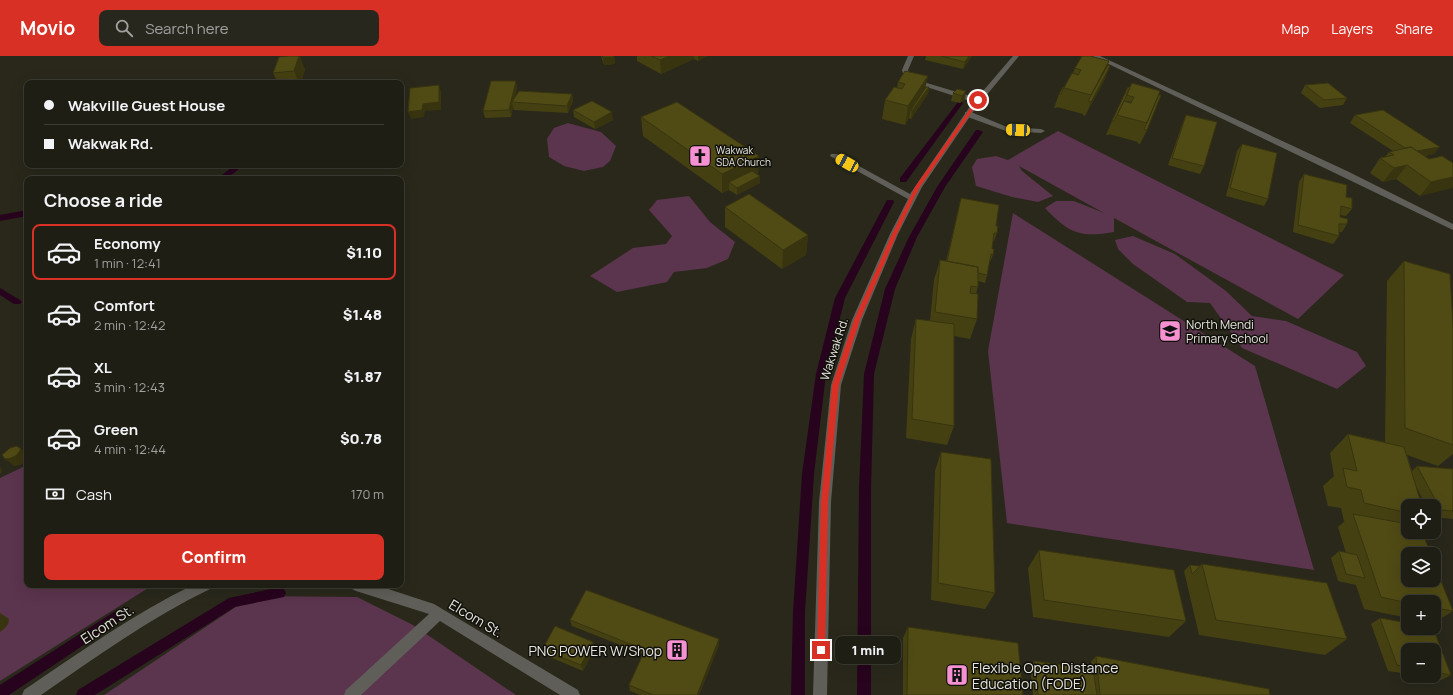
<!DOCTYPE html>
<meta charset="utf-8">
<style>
:root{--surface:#1f1e14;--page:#27271d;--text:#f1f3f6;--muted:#a1a2a0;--line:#3c3c34;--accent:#d93025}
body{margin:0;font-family:Manrope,sans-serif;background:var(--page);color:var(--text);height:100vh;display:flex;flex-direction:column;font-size:15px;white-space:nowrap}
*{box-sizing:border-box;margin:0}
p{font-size:13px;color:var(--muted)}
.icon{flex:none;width:22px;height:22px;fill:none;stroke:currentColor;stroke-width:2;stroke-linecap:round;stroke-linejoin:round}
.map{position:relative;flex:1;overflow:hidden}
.sheet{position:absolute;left:24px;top:120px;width:380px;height:412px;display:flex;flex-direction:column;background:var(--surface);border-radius:8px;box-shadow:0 4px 16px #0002,0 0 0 1px var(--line)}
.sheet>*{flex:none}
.hud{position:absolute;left:24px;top:24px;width:380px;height:88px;border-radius:8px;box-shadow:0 4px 16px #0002,0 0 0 1px var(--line);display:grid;align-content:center;height:88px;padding:0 20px;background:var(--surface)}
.fabs{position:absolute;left:1401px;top:443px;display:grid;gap:8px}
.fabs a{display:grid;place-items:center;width:40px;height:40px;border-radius:8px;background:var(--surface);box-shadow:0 4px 16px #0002,0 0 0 1px var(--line);font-size:20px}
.end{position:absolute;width:18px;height:18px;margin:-9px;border:5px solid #d93025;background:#fff;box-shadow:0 0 0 2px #fff}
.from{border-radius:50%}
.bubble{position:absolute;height:28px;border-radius:8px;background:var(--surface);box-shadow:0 4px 16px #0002,0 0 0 1px var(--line);font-size:13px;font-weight:800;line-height:28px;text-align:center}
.car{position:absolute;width:12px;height:24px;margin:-12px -6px;border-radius:5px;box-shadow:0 0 3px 1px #0007;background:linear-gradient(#f5c518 24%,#345 0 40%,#f5c518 0 76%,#345 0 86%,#f5c518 0)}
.hud b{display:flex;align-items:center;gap:14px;height:38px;font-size:15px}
.hud b+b{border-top:1px solid var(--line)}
.hud i{width:10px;height:10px;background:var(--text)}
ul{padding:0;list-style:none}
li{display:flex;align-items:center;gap:12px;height:56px;margin:0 8px 6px;padding:0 12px;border:2px solid transparent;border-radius:8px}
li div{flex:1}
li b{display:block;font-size:15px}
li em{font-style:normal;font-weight:800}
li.active{border-color:var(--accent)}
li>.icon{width:36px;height:36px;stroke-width:1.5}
h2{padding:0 20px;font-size:18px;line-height:48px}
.pay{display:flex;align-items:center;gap:10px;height:44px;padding:0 20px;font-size:15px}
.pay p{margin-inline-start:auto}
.cta{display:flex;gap:8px;margin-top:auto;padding:8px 20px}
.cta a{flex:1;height:46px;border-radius:8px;background:var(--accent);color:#fff;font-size:16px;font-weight:800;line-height:46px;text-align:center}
header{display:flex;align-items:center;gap:24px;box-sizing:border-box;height:56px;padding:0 20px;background:var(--accent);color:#fff}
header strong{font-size:19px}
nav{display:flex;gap:22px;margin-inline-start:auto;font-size:14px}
.search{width:280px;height:36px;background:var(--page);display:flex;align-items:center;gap:10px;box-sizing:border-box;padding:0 14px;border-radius:8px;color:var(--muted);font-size:15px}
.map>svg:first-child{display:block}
.green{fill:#5b344d}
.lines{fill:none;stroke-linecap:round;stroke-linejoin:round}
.stream{fill:#28031e;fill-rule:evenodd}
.lane{fill:#5f5e58;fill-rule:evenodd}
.street{fill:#5f5e58;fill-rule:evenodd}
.wall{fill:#454012}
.shaded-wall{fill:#38340f}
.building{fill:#504a15;stroke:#38340f}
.route{fill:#d93025}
.labels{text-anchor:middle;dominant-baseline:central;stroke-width:3;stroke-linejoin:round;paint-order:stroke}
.far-poi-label{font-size:10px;fill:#e6e6de;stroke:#11100b;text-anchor:start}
.poi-label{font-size:12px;fill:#e6e6de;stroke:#11100b;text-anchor:start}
.street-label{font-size:12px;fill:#e6e6de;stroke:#11100b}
.near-street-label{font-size:14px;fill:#e6e6de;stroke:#11100b}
.near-poi-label{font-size:14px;fill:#e6e6de;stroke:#11100b;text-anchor:end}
</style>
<header>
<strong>Movio</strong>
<div class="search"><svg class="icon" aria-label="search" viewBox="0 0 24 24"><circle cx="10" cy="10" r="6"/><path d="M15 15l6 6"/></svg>Search here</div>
<nav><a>Map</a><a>Layers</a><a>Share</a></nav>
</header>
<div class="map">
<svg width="1453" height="639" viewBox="0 0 1453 639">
<rect width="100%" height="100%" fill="#29281b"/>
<path class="green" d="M568,67L601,76L616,90L610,105L603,111L584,115L564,110L549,101L547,83L554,72Z
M1058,75L1344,219L1298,263L1114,162V176C1079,182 1069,177 1045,152L1056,145H1074L1104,157L1019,110L1022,115L1053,140L1038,146L1012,141L976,130L972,111L977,103L996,100L1008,104Z
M689,140L710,166L735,186L728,203L707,212L674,216L667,226L617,236L590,220L633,192L666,188L672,180L649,154L657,144Z
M1013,157L1255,310L1314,514L1007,467L988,295Z
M1133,180L1175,198L1226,235L1252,260L1286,265L1357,296L1366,310L1337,333L1242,292L1210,247L1187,246L1133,208L1118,193L1115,184Z
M27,409V529H153L0,625V422Z
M252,540L357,541L413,569L516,639H104Z"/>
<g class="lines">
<path class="stream" d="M960,45L963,47L906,126H900V122L958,46Z
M976,74H979L983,76L945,131L917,181L895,233L874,318L871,433V639H857L859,433L864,318L885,233L909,181L937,131Z
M235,109H244L226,123H217Z
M887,144H893L894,146L845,242L826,318L814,418L805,556V639H791L793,556L802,418L816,318L835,242Z
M27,154V160L0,165V159Z
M0,232L20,244L22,246L20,248H14L0,239Z
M280,531L284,533L286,537L284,541L235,551L95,639H76L78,634L229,542Z
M117,554L121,556L123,560L121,564L9,639H0V629Z"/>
<path class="lane" d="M965,56H971L1007,71L1041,73L1045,75L1041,77L1006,75L965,60Z"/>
<path class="street" d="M908,0H914L908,14L910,22L977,42L1013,0H1019L975,53L922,131L898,178L862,264L841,329L831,446L827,639H813L819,446L831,329L852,264L890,178L908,143L830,100L831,98H837L910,138L973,46L905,24L902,14Z
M1092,0H1100L1347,115L1453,168V174Z
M193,529H212L210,533C150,562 96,601 41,639H22L24,634C79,597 133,558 193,529Z
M350,529H376L434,548L578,634L580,639H560L440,565L361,639H344L346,634L429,558L356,535L352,533Z"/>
</g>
<path class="wall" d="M601,0H614L615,8L604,9Z
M637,0H707L698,5L694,3L661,18L637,5Z
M926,0H972L963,13L925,4Z
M1109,5L1107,10L1105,23L1085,60L1083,59V58L1057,51L1056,52H1054L1059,38L1064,31L1069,22L1073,17L1075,12Z
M305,13L301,27H278L273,17Z
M898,26L926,32L929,31L928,38L911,63L909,62L905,69L882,63L885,44L897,32Z
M1305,29L1347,42L1343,49L1320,52L1301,37Z
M1128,31L1159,39L1147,74L1140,88L1137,87L1138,86L1109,78V79H1106L1112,65Z
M517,32L515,41L572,38L573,45L568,57L514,54L513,51L511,61L485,62L483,55Z
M957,33L965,43L960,47L951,45L953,37Z
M573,54L613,64L595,73L574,61Z
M1186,59L1204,110L1200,118L1168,109L1183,66Z
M1355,59L1434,98L1425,100L1429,103L1453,107L1420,140L1396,123L1383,126L1370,117L1380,102L1385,101L1389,96L1393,95L1350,67Z
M641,61L759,100L758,119L760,127L737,139L729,134L722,137L643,80Z
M1242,88L1268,143L1264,150L1226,140L1237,95Z
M1304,118L1346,141L1352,153L1346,160L1340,159V161L1347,168L1342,176H1339V180L1333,188L1293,176L1299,126Z
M961,142L996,170L997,177L994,185H993L992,193L993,199L990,206H989L987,219L985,227L978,225V231L976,238L977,263L970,283L954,280V370L947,389L906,382L911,283L916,263L930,265L934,224L940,204L946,205Z
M725,151L808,179L806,199L782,213L725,171Z
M1404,205L1453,269V398L1438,410L1407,399L1412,415L1417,410L1453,413V463L1434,461V450H1426L1416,430L1408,450V476L1453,555L1434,567V546H1408V562L1364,553L1356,529L1338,525L1331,502L1339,495L1346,497L1338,471L1345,465H1344L1341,452L1328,450L1323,430L1334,420L1330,397L1348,378L1385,386L1387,225Z
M941,396L995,537L985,553L931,544L935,415Z
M1039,494L1186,565L1169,581L1033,561L1028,512Z
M1202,508L1347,583L1325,599L1199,579L1184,515L1190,509L1200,510Z
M1380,562L1408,567V572H1433L1451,619L1441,624L1417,620H1434V594H1408V618L1388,615L1371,568Z
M570,564L719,589L699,639H640L630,635L629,629L643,598L572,570Z
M908,571L1023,639H903V582Z
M593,586L595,592L583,615L545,599L542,594Z
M1096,600L1270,639H1033L1030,611L1034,605L1092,613L1091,606Z"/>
<path class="shaded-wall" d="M299,0H300L305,13L301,27H299L294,15Z
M670,0H694V3L661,18L660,4Z
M698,0H707L698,5Z
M969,0H972L963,13L965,6Z
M614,1L615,8L604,9L603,2Z
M1109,5L1102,23L1088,45L1091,39Z
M1110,10L1105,23L1085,60L1091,46Z
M928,20L924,38L929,31L928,38L911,63L912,55L911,54L909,62L905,69L908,50Z
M516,25L517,32L514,46H512L513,51L511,61L509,54Z
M439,29L441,36V54L425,55L424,61L411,63L408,56Z
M966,35L965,43L960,47L962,40Z
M572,38L573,45L568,57L567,50Z
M612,56L613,64L595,73L594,66Z
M1440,91L1434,98L1406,104L1411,96Z
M759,100L758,119L729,126V134L722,137V118Z
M1407,109L1396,123L1383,126L1394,112Z
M760,120V127L737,139V132Z
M1453,121V132L1420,140L1431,126Z
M808,179L806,199L782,213L783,194Z
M21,393L27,398V404L25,406L20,409L14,410L5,403Z
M0,411L1,412L2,416L0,418Z
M0,557L9,563L8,568L4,573L0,576Z
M719,583V589L699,639H697Z
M593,586L595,592L583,615L581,609Z"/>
<path class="building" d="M289,0H299L294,15L273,17L279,1Z
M602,0H614V1L603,2Z
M651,0H670L660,4Z
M941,0H969L965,6Z
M1082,0H1090L1109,5L1091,39L1064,32L1072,17L1078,19L1081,14L1075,12Z
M1108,9L1110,10L1091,46L1088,45Z
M905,15L928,20L908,50L885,44L894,31L902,33L905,28L898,26Z
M491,25H516L509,54L483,55Z
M1132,27L1160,35L1147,67L1117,59L1124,45L1131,47L1134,41L1126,39Z
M1328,27L1347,42L1324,44L1305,29Z
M439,29V46L423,48L422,54L408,56L410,32Z
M926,31H929L912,55L911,54Z
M1063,31H1064L1061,38H1059Z
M1128,31L1130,32L1124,45L1131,46V47L1124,45L1114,65H1112Z
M957,33L966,35L962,40L953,37Z
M519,35L572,38L567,50L512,46Z
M1159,39H1161L1147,74L1144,73Z
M592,45L612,56L594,66L573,54Z
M677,46L759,100L722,118L641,61Z
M1383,54L1440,91L1417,95L1411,91L1405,92L1355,59Z
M1186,59L1217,66L1204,110L1172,102Z
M1242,88L1277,97L1268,143L1230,132Z
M1411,91L1429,103L1442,100L1453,107V121L1431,126L1407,109L1394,112L1380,102L1394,99L1389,96Z
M752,115L760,120L737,132L729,126Z
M1304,118L1347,129L1346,141L1352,142V153L1341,150L1340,161L1348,163L1347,168H1339V180L1298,169Z
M749,138L808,179L783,194L725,151Z
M961,142L999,149L996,170H998L997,177H994L992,193H994L993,199L991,198L987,219L978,217V211L947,205Z
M940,204L978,211V231L971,230L970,237L978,238L977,263L935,256Z
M1404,205L1450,218L1453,269V389L1405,372Z
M916,263L954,268V370L912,363Z
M1348,378L1404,391L1422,450H1408V457L1364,447L1361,434L1347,431L1343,412L1357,415Z
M17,390L21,393L17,399L11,402L5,403L2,399L10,392Z
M941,396L991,403L995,537L938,527Z
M1417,410L1453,413V455L1441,454Z
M1353,458L1408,468V476H1422L1431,498H1408V524H1434V507L1453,555L1434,552V546H1408V547L1381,541Z
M1039,494L1174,514L1186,565L1044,544Z
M1339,495L1357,499L1365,522L1346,518Z
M1202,508L1327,527L1347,583L1216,564Z
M1190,509L1200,510L1192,518Z
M586,534L719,583L697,639H653L629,629L645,594L570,564Z
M1380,562L1408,567V572H1433L1451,619L1434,616V594H1408V611L1397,609Z
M555,570L593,586L581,609L542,594Z
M908,571L1018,587L1023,639H907Z
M1096,600L1269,633L1270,639H1100Z
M1034,605L1093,613L1097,639H1038Z"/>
<path class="route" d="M976,44H980L920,131L914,142L897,178L860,264L839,329L828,446L825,594L824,597L821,599L818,597L817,594L821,446L832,329L854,264L892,178L915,131Z"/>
<defs>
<g id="church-square" transform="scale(1.15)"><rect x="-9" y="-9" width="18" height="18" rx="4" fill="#f590d1" stroke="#11100b"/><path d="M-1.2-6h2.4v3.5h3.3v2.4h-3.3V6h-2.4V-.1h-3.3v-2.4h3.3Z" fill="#111"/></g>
<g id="school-square" transform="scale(1.15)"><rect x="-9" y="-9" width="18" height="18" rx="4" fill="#f590d1" stroke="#11100b"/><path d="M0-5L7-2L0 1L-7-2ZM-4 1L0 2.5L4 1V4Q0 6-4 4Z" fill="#111"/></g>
<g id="building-square" transform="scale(1.15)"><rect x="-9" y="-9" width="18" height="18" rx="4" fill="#f590d1" stroke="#11100b"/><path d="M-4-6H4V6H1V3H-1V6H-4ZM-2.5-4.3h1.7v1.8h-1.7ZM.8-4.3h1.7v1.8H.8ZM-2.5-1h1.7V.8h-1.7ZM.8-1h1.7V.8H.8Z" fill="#111"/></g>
</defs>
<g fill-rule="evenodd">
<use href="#church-square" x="700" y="100"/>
<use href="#school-square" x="1170" y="275"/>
<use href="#building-square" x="677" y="594"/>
<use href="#building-square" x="957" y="619"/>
</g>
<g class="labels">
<g class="far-poi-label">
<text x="716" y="94">Wakwak<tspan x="716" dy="12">SDA Church</tspan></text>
</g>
<g class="poi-label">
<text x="1186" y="268">North Mendi<tspan x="1186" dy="14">Primary School</tspan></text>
</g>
<g class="street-label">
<text transform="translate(834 293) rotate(-72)">Wakwak Rd.</text>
</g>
<g class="near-street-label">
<text transform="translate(476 562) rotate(31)">Elcom St.</text>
<text transform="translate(107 568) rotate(-33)">Elcom St.</text>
</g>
<g class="near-poi-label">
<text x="662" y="594">PNG POWER W/Shop</text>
<text x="972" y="611" text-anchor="start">Flexible Open Distance<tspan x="972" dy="16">Education (FODE)</tspan></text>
</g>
</g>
</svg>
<div class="fabs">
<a><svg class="icon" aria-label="locate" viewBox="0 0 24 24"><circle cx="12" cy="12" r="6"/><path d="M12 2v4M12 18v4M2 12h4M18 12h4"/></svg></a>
<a><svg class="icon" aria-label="layers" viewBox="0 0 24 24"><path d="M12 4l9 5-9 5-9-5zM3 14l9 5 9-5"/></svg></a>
<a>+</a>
<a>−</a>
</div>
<i class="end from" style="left:978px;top:44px"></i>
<i class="end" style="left:821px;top:594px"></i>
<div class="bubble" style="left:835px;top:580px;width:66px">1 min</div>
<i class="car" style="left:1018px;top:74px;rotate:273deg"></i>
<i class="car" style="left:847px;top:107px;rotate:299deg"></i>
<div class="hud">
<b><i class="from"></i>Wakville Guest House</b>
<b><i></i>Wakwak Rd.</b>
</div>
<section class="sheet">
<h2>Choose a ride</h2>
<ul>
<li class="active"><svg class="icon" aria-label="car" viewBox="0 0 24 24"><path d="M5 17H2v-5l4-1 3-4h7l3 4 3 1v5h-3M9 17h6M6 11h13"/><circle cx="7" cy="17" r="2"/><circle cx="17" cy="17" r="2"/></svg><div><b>Economy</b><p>1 min · 12:41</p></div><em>$1.10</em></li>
<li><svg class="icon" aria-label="car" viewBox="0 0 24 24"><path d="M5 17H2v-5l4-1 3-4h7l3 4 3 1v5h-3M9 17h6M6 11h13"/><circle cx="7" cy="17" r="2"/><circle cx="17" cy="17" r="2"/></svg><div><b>Comfort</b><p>2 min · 12:42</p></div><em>$1.48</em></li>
<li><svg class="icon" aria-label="car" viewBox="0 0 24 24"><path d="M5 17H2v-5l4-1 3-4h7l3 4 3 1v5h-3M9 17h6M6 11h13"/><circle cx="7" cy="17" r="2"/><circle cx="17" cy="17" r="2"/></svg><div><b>XL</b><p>3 min · 12:43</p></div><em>$1.87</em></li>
<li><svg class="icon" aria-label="car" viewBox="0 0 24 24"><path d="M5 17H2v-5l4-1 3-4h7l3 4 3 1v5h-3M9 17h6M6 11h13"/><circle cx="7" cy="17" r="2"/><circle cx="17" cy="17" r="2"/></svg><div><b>Green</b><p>4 min · 12:44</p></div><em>$0.78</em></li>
</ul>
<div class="pay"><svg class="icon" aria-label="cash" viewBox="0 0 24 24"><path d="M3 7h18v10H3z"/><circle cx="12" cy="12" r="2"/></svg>Cash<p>170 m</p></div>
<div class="cta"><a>Confirm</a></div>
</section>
</div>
